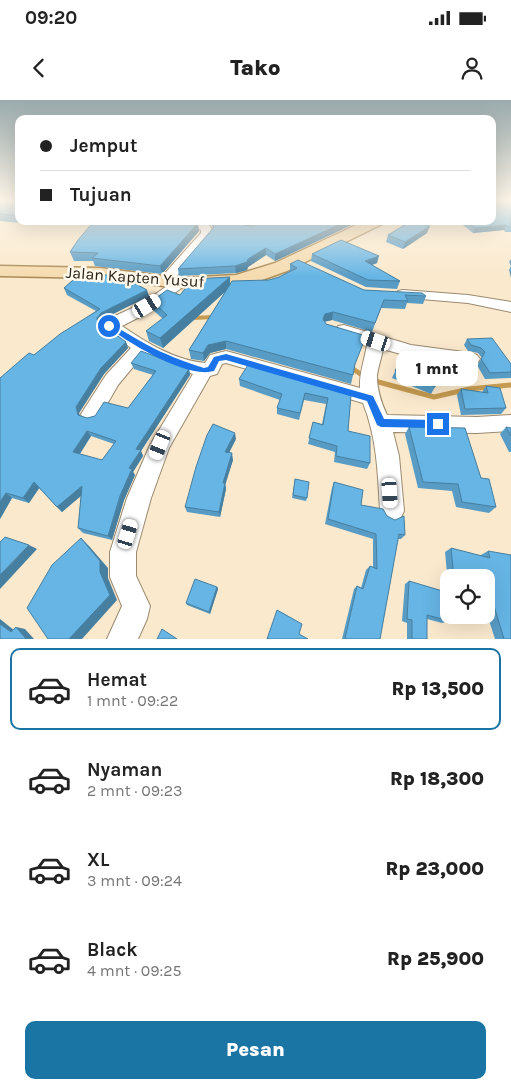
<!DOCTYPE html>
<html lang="id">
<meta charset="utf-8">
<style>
:root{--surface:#fff;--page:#f6f6f6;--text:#222;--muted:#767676;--line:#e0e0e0;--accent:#1b75a4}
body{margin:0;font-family:Karla,sans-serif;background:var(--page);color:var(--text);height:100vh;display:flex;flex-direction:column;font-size:19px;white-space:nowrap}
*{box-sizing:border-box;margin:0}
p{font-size:16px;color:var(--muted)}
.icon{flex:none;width:28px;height:28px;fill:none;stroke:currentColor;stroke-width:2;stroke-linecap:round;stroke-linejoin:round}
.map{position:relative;height:539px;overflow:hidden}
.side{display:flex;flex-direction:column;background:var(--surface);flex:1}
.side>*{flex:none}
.top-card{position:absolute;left:15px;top:15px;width:481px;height:110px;border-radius:10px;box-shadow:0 5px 20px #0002;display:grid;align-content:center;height:110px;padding:0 25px;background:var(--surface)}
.buttons{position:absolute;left:440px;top:469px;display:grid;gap:10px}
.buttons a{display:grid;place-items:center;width:55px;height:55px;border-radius:10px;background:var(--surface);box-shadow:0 5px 20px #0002;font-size:25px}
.end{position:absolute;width:22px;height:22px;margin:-11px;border:6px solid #1a73e8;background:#fff;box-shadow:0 0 0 2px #fff}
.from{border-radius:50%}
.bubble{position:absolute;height:35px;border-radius:10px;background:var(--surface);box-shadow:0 5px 20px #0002;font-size:16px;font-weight:800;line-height:35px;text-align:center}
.car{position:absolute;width:15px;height:30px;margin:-15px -8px;border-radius:6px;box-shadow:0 0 4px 1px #0007;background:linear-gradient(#fff 24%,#345 0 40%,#fff 0 76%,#345 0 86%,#fff 0)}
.top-card b{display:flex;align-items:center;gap:18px;height:48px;font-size:19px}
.top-card b+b{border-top:1px solid var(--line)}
.top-card i{width:12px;height:12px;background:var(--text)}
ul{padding:9px 0 0;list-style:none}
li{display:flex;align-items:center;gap:15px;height:82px;margin:0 10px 8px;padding:0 15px;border:2px solid transparent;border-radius:10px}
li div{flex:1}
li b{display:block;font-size:19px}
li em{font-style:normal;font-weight:800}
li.on{border-color:var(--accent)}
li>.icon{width:45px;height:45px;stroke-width:1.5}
.cta{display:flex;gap:10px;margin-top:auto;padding:10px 25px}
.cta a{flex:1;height:58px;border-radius:10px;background:var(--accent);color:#fff;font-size:20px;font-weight:800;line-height:58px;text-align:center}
.status{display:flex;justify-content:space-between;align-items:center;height:35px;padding:0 25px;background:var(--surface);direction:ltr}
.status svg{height:14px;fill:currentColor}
header{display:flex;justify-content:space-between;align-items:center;height:65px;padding:0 25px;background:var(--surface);font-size:22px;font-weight:800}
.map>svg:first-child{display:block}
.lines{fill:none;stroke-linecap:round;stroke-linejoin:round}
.stream-far1{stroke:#c59b51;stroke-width:4}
.stream{stroke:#c59b51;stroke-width:5}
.minor-casing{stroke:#9a8a70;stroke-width:2}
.major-casing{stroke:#aa8b57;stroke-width:3}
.minor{fill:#fff;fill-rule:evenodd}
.major{fill:#f5dbaf;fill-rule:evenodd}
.wall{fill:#589cc5;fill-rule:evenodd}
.shaded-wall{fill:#477fa0}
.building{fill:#66b5e5;stroke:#477fa0;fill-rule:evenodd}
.route{fill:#1a73e8}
.labels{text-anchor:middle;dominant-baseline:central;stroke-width:5;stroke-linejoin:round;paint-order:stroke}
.far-street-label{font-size:16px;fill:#2a2319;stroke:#fff8ec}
</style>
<div class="status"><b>09:20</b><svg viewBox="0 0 49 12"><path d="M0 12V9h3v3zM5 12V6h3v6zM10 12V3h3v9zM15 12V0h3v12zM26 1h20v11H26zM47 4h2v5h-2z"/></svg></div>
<header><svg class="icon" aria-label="back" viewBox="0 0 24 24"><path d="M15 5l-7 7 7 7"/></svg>Tako<svg class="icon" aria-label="person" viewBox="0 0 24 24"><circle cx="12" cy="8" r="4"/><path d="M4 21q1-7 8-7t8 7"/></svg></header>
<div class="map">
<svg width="511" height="539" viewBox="0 0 511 539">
<rect width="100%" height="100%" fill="#fae9cd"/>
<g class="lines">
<path class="stream-far1" d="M192,218L214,217"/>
<path class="stream" d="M350,267L365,277
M371,280L434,297L469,289L511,285"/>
<g class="minor-casing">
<path id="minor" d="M187,121H201L210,126L213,133L170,184L179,179L184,180L186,183L184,186L151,211L122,226C147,243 174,260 205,263L210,255L226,251L360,288C359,273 365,259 367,244L338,234L336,230L338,226L344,225L411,245L471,253L477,255L480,259L477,263L471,265L411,257L383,249C382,256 377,271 377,276C377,290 381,302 387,315L477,317L511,315V331L477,333L393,332L399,356L404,411L400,419L392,423L384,419L380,411C378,374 377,338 363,303L226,263L222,264L217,274L210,276L169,348L151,398L136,452V476L150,506L147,519L138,539H107L122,506L110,477V452L127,398L150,345L193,274L143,255L118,285L98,320L91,322L84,320L81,314L106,275L131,248L101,225L104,221L141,204L170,184H160L158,181L201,133V130Z
M403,190L468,195L511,202V212L468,203L398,197L396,194L398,191Z"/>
</g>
<g class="major-casing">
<path id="major" d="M365,121H384L382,124L287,171L262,180L236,185L179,188L100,178L0,176V166L100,168L179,178L236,175L275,163Z"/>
</g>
<use href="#minor" class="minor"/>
<use href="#major" class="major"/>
</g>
<path class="wall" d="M0,101H19V121H46L42,125L0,121Z
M511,101V132H505L504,130L473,133L459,122L455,123L453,121H492Z
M61,121H195L199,131L162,174L95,166L93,161H74L70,152L92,124Z
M205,121H254L246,125L254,126L263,121H360L275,161L266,155L248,167L247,170L236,173L179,176L178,169L213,129L212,125Z
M427,133L403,149L386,142L388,135Z
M312,154L377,163L372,165L400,181L397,189L366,187L311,161Z
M511,159V178L509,170L511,166L509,162Z
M290,164L364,190L426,196L423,204L407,203L405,209L381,208L372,232L332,220L324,222L326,224L366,236L354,267L353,275L351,284L226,249L210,253L204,261L191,259L189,250L225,192L163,248L149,241L146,231L163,219L154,211L152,201L230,183L269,180L279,177L290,172Z
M76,174L149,196L103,219L100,223L126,242L128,248L104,274L79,313L80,316L87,318L128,308L153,275L134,269L131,263L189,269L190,275L141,351L143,356L133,372L135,375L124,400L112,440L83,433L78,428L81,395L62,412L39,388L29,403L12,398L0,419V278L34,255L96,211L67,195L64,188L77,176ZM91,336L114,344L102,360L80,354Z
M467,239L511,264V278L485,279L477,265L482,258L478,253L468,251L464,245Z
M413,252L427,266L435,287L431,294L392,278L402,256L410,259Z
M239,279L351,295L348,331L370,363L367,369L334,362L335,352L308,344L313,322L322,324L326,304L304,300L299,320L277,314V308L280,300L240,286Z
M486,286L506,308L501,314L461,315L457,295L461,289L482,292Z
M409,327L481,378L496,407L489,413L456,407L452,391L418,388L405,334Z
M506,327L511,328V352H509L500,334Z
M236,339L229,353L233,360L225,383L226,389L220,417L187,412L185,407Z
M295,379L307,398L306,401L292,398Z
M334,382L361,405L387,416L405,435L401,439H398L380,539H342L354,489L357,486L361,488L366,470L370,466L373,467V439L325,424L332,388Z
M451,448L481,456V455L488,451L511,539H495L486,511V478H449V494L445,452Z
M409,481L449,521L442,523L427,519V539H407V523L402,521L405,484Z
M217,487L218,489L210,514L187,505L186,503Z"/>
<path class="shaded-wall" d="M40,121H46L42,125Z
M242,121H254L242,127Z
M347,121H360L275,161V154Z
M198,123L199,131L162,174L160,166Z
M506,125L504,130L473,133L475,128Z
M430,126L427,133L403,149L405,142Z
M266,148V155L248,167L247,170L236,173L235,166L248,159Z
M379,156L377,163L363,168L365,161Z
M230,177V187L163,248L160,238Z
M147,190L149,196L103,219L100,224L97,220V218L101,213Z
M333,212L332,220L323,222V219L325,214Z
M226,241V249L210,253L204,261L203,253L208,245Z
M126,242L128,248L104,274L79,313L82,321L78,315L76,307L101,268Z
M189,269L190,275L141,351L143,356L133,372L135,375L124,400L112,440L108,436L136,349Z
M87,331L91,336L77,358L73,352Z
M235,333L236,339L226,358L225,352Z
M232,353L233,360L224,389L223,383Z
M34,382L40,387L29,403L23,398Z
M225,383L226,389L220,417L219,412Z
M82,386L87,391L62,412L57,407Z
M6,393L12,398L0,419V402Z
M81,438L89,446L108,468V478L117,500L82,539H69Z
M29,445L37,449L0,489V475Z
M217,487L218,489L210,514L209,512Z
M0,519L20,535L11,532L0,524Z
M16,527L25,529L34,539H26Z"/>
<path class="building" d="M0,101H19V116L0,114Z
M492,101H511V127H508L506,125L475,128L466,121H492Z
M94,121H195L198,123L160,166L92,158L98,153L70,152L78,140Z
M212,121H242L244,125L254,126L263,121H347L275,154L266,148L248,159L247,162L235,166L178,169L214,127Z
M411,121H414L430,126L405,142L388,135Z
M341,140L379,156L365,161L400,181L368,180L312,154Z
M298,160L364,190L422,193L426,196L405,195L408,201L384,200L375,223L333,212L325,214L323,219L326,224L366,236L355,264L353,275L226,241L208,245L203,253L189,250L232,181L269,180L279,177L297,168L290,164Z
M76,174H98L123,177L147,190L101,213L97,218V220L126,242L101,268L76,307L78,315L87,318L95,316L104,302L128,308L156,271L131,263L141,251L189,269L136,349L141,350L129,368L132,369L120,396L108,436L78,428L82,386L57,407L34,382L23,398L6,393L0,402V278L29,253L34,255L60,234L100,209L64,188L79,175ZM87,331L116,341L102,360L73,352Z
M230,177L160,238L146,231L167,215L152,201L167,190L180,195L193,179Z
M492,238L511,264V272L490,273L481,259L485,252L481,248L471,245L467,239Z
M413,252L428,254L427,266L440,271L435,287L395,271L402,256L412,260Z
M248,265L351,295L348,331L370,336V363L336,356L337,346L309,338L313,322L323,325L328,298L305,293L300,313L277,308L282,294L239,279Z
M486,286L500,288L506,308L465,309L461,289L488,293Z
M213,324L235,333L225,352L232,353L223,383H225L219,412L185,407L196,367L207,335Z
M409,327L465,328L481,378L489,379L496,407L462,402L458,384L423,382Z
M506,327L511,328V336Z
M295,379L309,382L307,398L293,395Z
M334,382L363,390L361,405L383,409L387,416L395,420L404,416L405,435L399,434L380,539H347L345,538L357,486L363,489L370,466L377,469L376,434L328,419Z
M5,437L29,445L0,475V442Z
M81,438L100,461V472L110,495L69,539H48L27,508L52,465Z
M451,448L490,458L488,451L511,455V539H504L493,503L486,501V478H454Z
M195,479L217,487L209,512L186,503Z
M409,481L446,492L449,521L427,515V539H412V520L407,519Z
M277,510L302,524L299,534L308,539H267Z
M0,524L11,532L16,527L26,539H0Z
M162,529L177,539H157Z"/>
<linearGradient id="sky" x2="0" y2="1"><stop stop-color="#9aaaac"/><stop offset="0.57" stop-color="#fdf5e8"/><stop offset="1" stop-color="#fdf5e8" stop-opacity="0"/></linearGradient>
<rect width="511" height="177" fill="url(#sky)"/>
<path class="route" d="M107,224H112C145,245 166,256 204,268L208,267L214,257L226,254L373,296L384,319L438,320L443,324L438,328L381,327L377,325L367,301L226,260L219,261L214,271C186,279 130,243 107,227Z"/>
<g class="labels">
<g class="far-street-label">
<text transform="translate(135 177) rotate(4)">Jalan Kapten Yusuf</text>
</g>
</g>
</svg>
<div class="buttons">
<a><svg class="icon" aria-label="locate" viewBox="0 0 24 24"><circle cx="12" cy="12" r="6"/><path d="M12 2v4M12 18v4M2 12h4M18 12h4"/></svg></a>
</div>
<i class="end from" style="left:109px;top:226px"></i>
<i class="end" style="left:438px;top:324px"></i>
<div class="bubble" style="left:396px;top:251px;width:82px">1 mnt</div>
<i class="car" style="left:147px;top:206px;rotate:59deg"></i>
<i class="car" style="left:376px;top:241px;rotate:288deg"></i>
<i class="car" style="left:160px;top:345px;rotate:202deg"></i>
<i class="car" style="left:390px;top:393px;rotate:176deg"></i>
<i class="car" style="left:128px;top:434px;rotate:17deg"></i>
<div class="top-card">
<b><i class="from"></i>Jemput</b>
<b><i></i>Tujuan</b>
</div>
</div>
<section class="side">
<ul>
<li class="on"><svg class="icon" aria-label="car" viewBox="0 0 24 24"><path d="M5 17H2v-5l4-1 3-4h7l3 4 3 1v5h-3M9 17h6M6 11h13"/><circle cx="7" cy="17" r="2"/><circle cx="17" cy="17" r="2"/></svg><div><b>Hemat</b><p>1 mnt · 09:22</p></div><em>Rp 13,500</em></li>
<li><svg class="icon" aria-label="car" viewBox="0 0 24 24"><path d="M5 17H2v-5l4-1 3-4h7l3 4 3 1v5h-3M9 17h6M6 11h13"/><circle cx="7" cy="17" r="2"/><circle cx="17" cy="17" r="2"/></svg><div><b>Nyaman</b><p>2 mnt · 09:23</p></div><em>Rp 18,300</em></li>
<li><svg class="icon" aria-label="car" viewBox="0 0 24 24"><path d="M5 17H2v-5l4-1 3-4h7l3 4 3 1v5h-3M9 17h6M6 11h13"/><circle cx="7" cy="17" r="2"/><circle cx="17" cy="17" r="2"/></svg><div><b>XL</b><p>3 mnt · 09:24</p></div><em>Rp 23,000</em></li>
<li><svg class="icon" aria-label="car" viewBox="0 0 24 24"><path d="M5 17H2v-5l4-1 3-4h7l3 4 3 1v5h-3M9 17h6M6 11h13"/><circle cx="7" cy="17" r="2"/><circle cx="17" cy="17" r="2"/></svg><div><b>Black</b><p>4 mnt · 09:25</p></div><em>Rp 25,900</em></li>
</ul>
<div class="cta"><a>Pesan</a></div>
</section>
